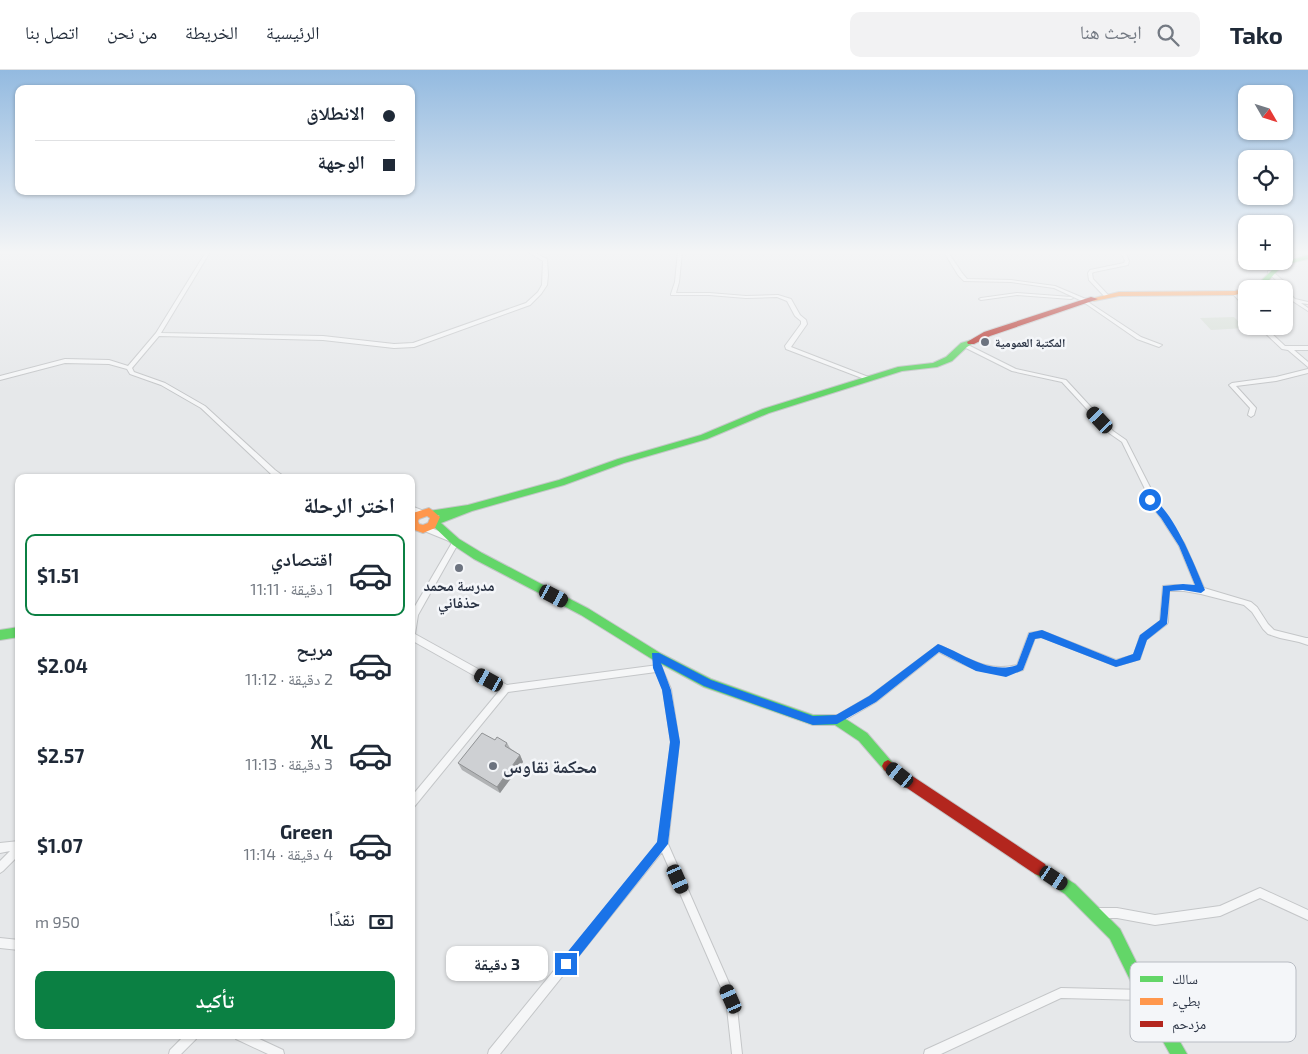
<!DOCTYPE html>
<html lang="ar">
<meta charset="utf-8">
<style>
:root{--surface:#fff;--page:#f2f2f3;--text:#1f2937;--muted:#747a83;--line:#e0e1e3;--accent:#0b8043}
body{margin:0;font-family:"Exo 2","Noto Naskh Arabic",sans-serif;background:var(--page);color:var(--text);direction:rtl;height:100vh;display:flex;flex-direction:column;font-size:19px;white-space:nowrap}
*{box-sizing:border-box;margin:0}
p{font-size:16px;color:var(--muted)}
.icon{flex:none;width:28px;height:28px;fill:none;stroke:currentColor;stroke-width:2;stroke-linecap:round;stroke-linejoin:round}
.map{position:relative;flex:1;overflow:hidden;direction:ltr}
.drawer{position:absolute;left:15px;top:404px;width:400px;height:565px;display:flex;flex-direction:column;background:var(--surface);border-radius:10px;box-shadow:0 1px 4px #0004;direction:rtl}
.drawer>*{flex:none}
.top-card{position:absolute;left:15px;top:15px;width:400px;height:110px;border-radius:10px;box-shadow:0 1px 4px #0004;direction:rtl;display:grid;align-content:center;height:110px;padding:0 20px;background:var(--surface)}
.needle{width:32px;rotate:129deg}
.controls{position:absolute;left:1238px;top:15px;display:grid;gap:10px}
.controls a{display:grid;place-items:center;width:55px;height:55px;border-radius:10px;background:var(--surface);box-shadow:0 1px 4px #0004;font-size:25px}
.end{position:absolute;width:22px;height:22px;margin:-11px;border:6px solid #1a73e8;background:#fff;box-shadow:0 0 0 2px #fff}
.from{border-radius:50%}
.bubble{position:absolute;height:35px;border-radius:10px;background:var(--surface);box-shadow:0 1px 4px #0004;font-size:16px;font-weight:700;line-height:35px;text-align:center;direction:rtl}
.car{position:absolute;width:15px;height:30px;margin:-15px -8px;border-radius:6px;box-shadow:0 0 4px 1px #0007;background:linear-gradient(#222 24%,#8ab4d8 0 40%,#222 0 76%,#8ab4d8 0 86%,#222 0)}
.top-card b{display:flex;align-items:center;gap:18px;height:48px;font-size:19px}
.top-card b+b{border-top:1px solid var(--line)}
.top-card i{width:12px;height:12px;background:var(--text)}
ul{padding:0;list-style:none}
li{display:flex;align-items:center;gap:15px;height:82px;margin:0 10px 8px;padding:0 10px;border:2px solid transparent;border-radius:10px}
li div{flex:1}
li b{display:block;font-size:19px}
li em{font-style:normal;font-weight:700}
li.active{border-color:var(--accent)}
li>.icon{width:45px;height:45px;stroke-width:1.5}
h2{padding:0 20px;font-size:22px;line-height:60px}
.pay{display:flex;align-items:center;gap:12px;height:55px;padding:0 20px;font-size:19px}
.pay p{margin-inline-start:auto}
.cta{display:flex;gap:10px;margin-top:auto;padding:10px 20px}
.cta a{flex:1;height:58px;border-radius:10px;background:var(--accent);color:#fff;font-size:20px;font-weight:700;line-height:58px;text-align:center}
header{display:flex;align-items:center;gap:30px;box-sizing:border-box;height:70px;padding:0 25px;background:var(--surface);border-bottom:1px solid var(--line)}
header strong{font-size:24px}
nav{display:flex;gap:28px;margin-inline-start:auto;font-size:18px}
.search{width:350px;height:45px;background:var(--page);display:flex;align-items:center;gap:12px;box-sizing:border-box;padding:0 18px;border-radius:10px;color:var(--muted);font-size:19px}
.map>svg:first-child{display:block}
.green{fill:#d6ded6}
.lines{fill:none;stroke-linecap:round;stroke-linejoin:round}
.street-casing{stroke:#c4c6c8;stroke-width:2}
.fast-casing{stroke:#c4c6c8;stroke-width:2}
.slow-casing{stroke:#c4c6c8;stroke-width:2}
.jam-casing{stroke:#c4c6c8;stroke-width:2}
.street{fill:#f5f6f7;fill-rule:evenodd}
.fast{fill:#63d668;fill-rule:evenodd}
.slow{fill:#ff974d;fill-rule:evenodd}
.jam{fill:#b3261e;fill-rule:evenodd}
.wall{fill:#b1b3b5}
.shaded-wall{fill:#909294}
.building{fill:#ced0d3;stroke:#909294}
.route{fill:#1a73e8}
.poi-dot{fill:#6c737f;stroke:#f4f6f9;stroke-width:2}
.labels{text-anchor:middle;dominant-baseline:central;stroke-width:5;stroke-linejoin:round;paint-order:stroke}
.far-poi-label{font-size:12px;font-weight:bold;fill:#2b3445;stroke:#f4f6f9;text-anchor:start}
.poi-label{font-size:15px;font-weight:bold;fill:#2b3445;stroke:#f4f6f9}
.near-poi-label{font-size:18px;font-weight:bold;fill:#2b3445;stroke:#f4f6f9;text-anchor:start}
.key{fill:#f4f6f9;stroke:#b8bcc3;stroke-width:1}
.key-label{font-size:14px;fill:#2b3445}
</style>
<header>
<strong>Tako</strong>
<div class="search"><svg class="icon" aria-label="search" viewBox="0 0 24 24"><circle cx="10" cy="10" r="6"/><path d="M15 15l6 6"/></svg>ابحث هنا</div>
<nav><a>الرئيسية</a><a>الخريطة</a><a>من نحن</a><a>اتصل بنا</a></nav>
</header>
<div class="map">
<svg width="1308" height="984" viewBox="0 0 1308 984">
<rect width="100%" height="100%" fill="#e6e8ea"/>
<path class="green" d="M1234,247L1245,258L1211,260L1200,248Z"/>
<g class="lines">
<g class="street-casing">
<path id="street" d="M206,182H210L161,263L323,266L394,274L413,273L526,233L538,222L542,215L543,191L528,182H533L547,189L548,205L547,215L541,224L530,235L414,277L394,278L323,270L159,266L132,298L134,302L165,313L205,336L275,400L286,408H277L271,404L201,338L161,315L130,304L127,299L109,294L65,293L0,310V306L65,289L109,290L128,296L156,263Z
M678,182H682L679,212L676,223H709L746,226L778,225L791,229L800,245L806,250L807,254L791,277L871,308V310H867L786,279L785,276L801,254V251L795,246L787,231L777,227L746,228L709,225H671V224L675,212Z
M944,182H948L962,203L967,209L1011,210L1055,216L1088,230V232L1141,267L1162,275L1159,277L1137,269L1082,231L1054,218L1011,212L964,211L958,205Z
M1121,182H1125L1129,191L1128,195L1094,202L1092,203L1093,209L1109,226L1105,227L1089,210L1088,203L1090,200L1124,193L1125,191Z
M1268,201H1272L1288,215L1292,226L1295,229L1308,232V234L1301,233L1308,238V241L1288,228L1284,217L1268,203Z
M1233,222H1237L1246,232V236H1244L1233,224Z
M1017,223L1071,227L1073,228L1071,229L1017,225L981,230L979,229L981,228Z
M1263,256H1269V261L1285,276H1308V280H1294L1308,292V297L1288,280L1282,279L1264,262Z
M964,273L1016,299L1066,310L1113,361L1126,370L1151,419L1153,429L1165,444L1184,473L1204,518L1251,532L1257,537L1268,554L1274,560L1306,568H1308V575L1299,572L1280,568L1268,564L1263,559L1252,542L1244,535L1201,524L1184,521H1169L1168,552L1167,554L1146,570L1140,589L1116,596L1042,567L1035,568L1023,600C992,610 965,596 939,582L876,632L840,653L837,654L834,653L833,650L834,647L870,626L938,575C966,586 985,603 1017,595L1029,563L1042,561L1116,590L1134,585L1140,566L1160,551L1163,516L1175,515L1196,517L1179,476L1161,448L1147,430L1145,419L1122,372L1109,363L1062,312L1012,301L962,276L961,275Z
M1308,299V303L1276,311L1236,316L1256,338L1254,345L1251,347L1248,345L1250,338L1229,315L1232,313L1276,307Z
M411,436L424,441L425,443L424,445H422L411,441Z
M424,455L453,467L454,470H458L459,472L418,545L415,564L507,615L658,595L661,596L671,619L679,672L668,774L736,929L742,984H732L726,929L662,782L500,984H488L489,980L659,772L671,672L663,619L656,602L508,622L414,737L411,738V727L500,620L411,570V543L453,471H449L422,460L421,458Z
M19,771V785L3,801L0,803V791L10,781L0,783V773Z
M1260,818L1308,840V850L1260,828L1220,846L1155,855L1117,848H1096L1093,846L1091,843L1093,840L1096,838H1117L1155,845L1220,836Z
M0,868L19,870V880L0,878Z
M1061,918L1145,920L1149,921L1150,925L1149,929L1145,930L1061,928L941,984H924L925,980Z
M185,965H197L196,969L181,984H169L170,980Z
M235,965H251L283,980L284,984H268L236,969Z"/>
</g>
<g class="fast-casing">
<path id="fast" d="M1308,185V189C1300,191 1288,193 1281,198C1268,208 1267,219 1249,219L1258,214L1278,194Z
M971,270L975,272L967,277L952,291L937,297L902,301L769,343L707,369L624,393L564,415L472,441L441,453L459,469L482,483L589,539L660,583L711,609L813,645H837L841,646L867,663L892,692L894,696L892,700L888,702L884,700L859,671L835,655H813L704,617L652,589L581,545L474,489L453,475L429,452L432,448L440,445H429L427,443L429,441L468,435L559,410L618,389L701,365L763,339L898,297L933,293L946,287L961,273Z
M19,557V567L0,570V560Z
M1040,792L1075,814L1120,859L1150,920L1187,984H1170L1140,930L1110,869L1065,824L1035,804L1033,799L1035,794Z"/>
</g>
<g class="slow-casing">
<path id="slow" d="M1246,218L1249,219H1246V222L1235,225L1119,226L1094,231L1090,229L1119,222L1235,221Z
M429,438L432,440L440,447L435,458L423,463L412,459L413,443ZM427,446L430,448L428,453L423,455L419,454L418,451L419,449Z"/>
</g>
<g class="jam-casing">
<path id="jam" d="M1091,227L1098,229L990,266L974,274H968L967,272L984,262Z
M888,690L1045,794L1047,799L1045,804L1040,806L1035,804L907,718L884,700L882,696L884,692Z"/>
</g>
<use href="#street" class="street"/>
<use href="#fast" class="fast"/>
<use href="#slow" class="slow"/>
<use href="#jam" class="jam"/>
</g>
<path class="wall" d="M495,670L507,673L510,678L520,685L523,692L500,723L462,700L458,693Z"/>
<path class="shaded-wall" d="M520,685L523,692L500,723L497,717Z"/>
<path class="building" d="M482,663L495,670L497,667L507,673L505,676L520,685L497,717L458,693Z"/>
<linearGradient id="sky" x2="0" y2="1"><stop stop-color="#93bae0"/><stop offset="0.57" stop-color="#f4f5f6"/><stop offset="1" stop-color="#f4f5f6" stop-opacity="0"/></linearGradient>
<rect width="1308" height="320" fill="url(#sky)"/>
<path class="route" d="M1150,427C1173,439 1195,496 1205,520L1201,523L1183,520L1170,521L1167,554L1147,570L1140,590L1116,597L1041,568L1035,569L1023,600L1006,607L976,601L939,582L876,632L837,654L813,655L704,616L661,593L671,620L680,672L668,774L570,898L566,900L561,898L560,894L561,890L657,772L670,672L662,620L653,598L652,583H659L711,610L813,646L836,645L869,626L938,574C963,583 989,605 1017,595L1029,563L1042,560L1116,590L1133,584L1140,565L1160,550L1163,516L1183,514L1195,515L1179,476L1161,448L1146,430Z"/>
<g class="poi-dot">
<circle cx="985" cy="272" r="5"/>
<circle cx="459" cy="498" r="5"/>
<circle cx="493" cy="696" r="5"/>
</g>
<g class="labels">
<g class="far-poi-label">
<text x="995" y="272">المكتبة العمومية</text>
</g>
<g class="poi-label">
<text x="459" y="515">مدرسة محمد<tspan x="459" dy="17">حذفاني</tspan></text>
</g>
<g class="near-poi-label">
<text x="503" y="696">محكمة نقاوس</text>
</g>
</g>
<rect x="1130" y="892" width="166" height="80" rx="8" class="key"/>
<rect x="1140" y="906" width="23" height="6" fill="#63d668"/>
<rect x="1140" y="928" width="23" height="7" fill="#ff974d"/>
<rect x="1140" y="951" width="23" height="6" fill="#b3261e"/>
<g class="key-label">
<text x="1172" y="914">سالك</text>
<text x="1172" y="936">بطيء</text>
<text x="1172" y="959">مزدحم</text>
</g>
</svg>
<div class="controls">
<a><svg class="needle" viewBox="-14 -14 28 28"><path d="M0-13l5 13h-10z" fill="#e53935"/><path d="M0 13l5-13h-10z" fill="#747a83"/></svg></a>
<a><svg class="icon" aria-label="locate" viewBox="0 0 24 24"><circle cx="12" cy="12" r="6"/><path d="M12 2v4M12 18v4M2 12h4M18 12h4"/></svg></a>
<a>+</a>
<a>−</a>
</div>
<i class="end from" style="left:1150px;top:430px"></i>
<i class="end" style="left:566px;top:894px"></i>
<div class="bubble" style="left:446px;top:876px;width:102px">3 دقيقة</div>
<i class="car" style="left:1100px;top:350px;rotate:317deg"></i>
<i class="car" style="left:554px;top:526px;rotate:118deg"></i>
<i class="car" style="left:489px;top:610px;rotate:299deg"></i>
<i class="car" style="left:900px;top:705px;rotate:309deg"></i>
<i class="car" style="left:1054px;top:808px;rotate:124deg"></i>
<i class="car" style="left:678px;top:809px;rotate:156deg"></i>
<i class="car" style="left:731px;top:929px;rotate:336deg"></i>
<div class="top-card">
<b><i class="from"></i>الانطلاق</b>
<b><i></i>الوجهة</b>
</div>
<section class="drawer">
<h2>اختر الرحلة</h2>
<ul>
<li class="active"><svg class="icon" aria-label="car" viewBox="0 0 24 24"><path d="M5 17H2v-5l4-1 3-4h7l3 4 3 1v5h-3M9 17h6M6 11h13"/><circle cx="7" cy="17" r="2"/><circle cx="17" cy="17" r="2"/></svg><div><b>اقتصادي</b><p>1 دقيقة · 11:11</p></div><em>$1.51</em></li>
<li><svg class="icon" aria-label="car" viewBox="0 0 24 24"><path d="M5 17H2v-5l4-1 3-4h7l3 4 3 1v5h-3M9 17h6M6 11h13"/><circle cx="7" cy="17" r="2"/><circle cx="17" cy="17" r="2"/></svg><div><b>مريح</b><p>2 دقيقة · 11:12</p></div><em>$2.04</em></li>
<li><svg class="icon" aria-label="car" viewBox="0 0 24 24"><path d="M5 17H2v-5l4-1 3-4h7l3 4 3 1v5h-3M9 17h6M6 11h13"/><circle cx="7" cy="17" r="2"/><circle cx="17" cy="17" r="2"/></svg><div><b>XL</b><p>3 دقيقة · 11:13</p></div><em>$2.57</em></li>
<li><svg class="icon" aria-label="car" viewBox="0 0 24 24"><path d="M5 17H2v-5l4-1 3-4h7l3 4 3 1v5h-3M9 17h6M6 11h13"/><circle cx="7" cy="17" r="2"/><circle cx="17" cy="17" r="2"/></svg><div><b>Green</b><p>4 دقيقة · 11:14</p></div><em>$1.07</em></li>
</ul>
<div class="pay"><svg class="icon" aria-label="cash" viewBox="0 0 24 24"><path d="M3 7h18v10H3z"/><circle cx="12" cy="12" r="2"/></svg>نقدًا<p>950 m</p></div>
<div class="cta"><a>تأكيد</a></div>
</section>
</div>
